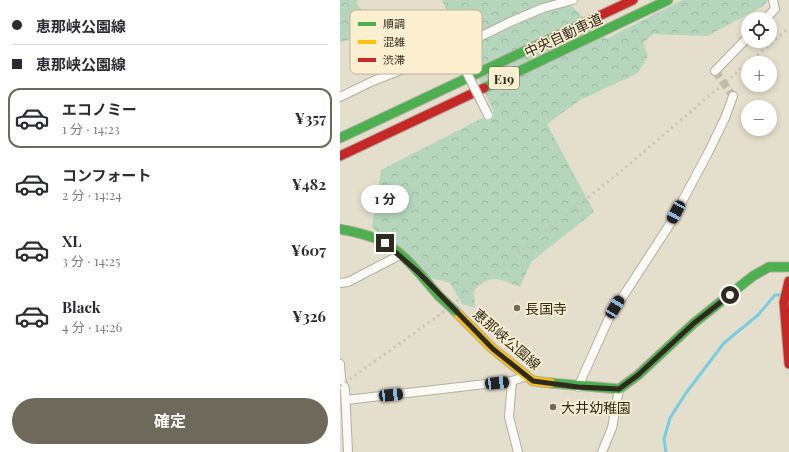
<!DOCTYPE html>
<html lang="ja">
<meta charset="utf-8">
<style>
:root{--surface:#fff;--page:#f2f2f3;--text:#2b2b33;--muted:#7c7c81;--line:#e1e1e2;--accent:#6e695b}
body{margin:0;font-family:"Playfair Display","Noto Sans JP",serif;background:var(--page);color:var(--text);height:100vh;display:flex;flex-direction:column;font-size:15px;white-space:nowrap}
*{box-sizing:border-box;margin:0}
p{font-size:13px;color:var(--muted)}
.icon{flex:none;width:22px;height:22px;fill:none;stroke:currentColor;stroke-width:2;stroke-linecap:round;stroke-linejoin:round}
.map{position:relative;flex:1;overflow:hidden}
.details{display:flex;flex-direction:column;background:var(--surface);width:340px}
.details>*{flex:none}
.banner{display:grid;align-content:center;height:88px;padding:0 12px;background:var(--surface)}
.fabs{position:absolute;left:401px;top:12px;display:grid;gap:8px}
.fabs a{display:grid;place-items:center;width:36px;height:36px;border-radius:50%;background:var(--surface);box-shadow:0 2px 6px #0003;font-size:20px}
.end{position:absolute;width:18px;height:18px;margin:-9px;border:5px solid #2f2a1e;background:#fff;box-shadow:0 0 0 2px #fff}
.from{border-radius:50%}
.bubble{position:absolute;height:28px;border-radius:14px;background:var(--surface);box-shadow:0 2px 6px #0003;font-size:13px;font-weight:700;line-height:28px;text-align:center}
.car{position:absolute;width:12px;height:24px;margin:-12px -6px;border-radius:5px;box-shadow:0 0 3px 1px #0007;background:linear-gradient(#222 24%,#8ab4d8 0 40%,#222 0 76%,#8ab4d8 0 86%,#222 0)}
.banner b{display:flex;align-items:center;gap:14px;height:38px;font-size:15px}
.banner b+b{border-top:1px solid var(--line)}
.banner i{width:10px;height:10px;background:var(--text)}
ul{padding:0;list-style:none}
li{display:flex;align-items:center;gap:12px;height:60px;margin:0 8px 6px;padding:0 4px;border:2px solid transparent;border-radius:12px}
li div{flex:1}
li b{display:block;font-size:15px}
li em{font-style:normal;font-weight:700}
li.active{border-color:var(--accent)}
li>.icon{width:36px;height:36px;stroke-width:1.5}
.button{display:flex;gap:8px;margin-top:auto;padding:8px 12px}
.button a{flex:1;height:46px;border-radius:24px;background:var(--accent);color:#fff;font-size:16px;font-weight:700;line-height:46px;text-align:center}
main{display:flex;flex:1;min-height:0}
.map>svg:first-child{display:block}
.forest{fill:url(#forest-crowns)}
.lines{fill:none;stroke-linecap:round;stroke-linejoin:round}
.stream{stroke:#7acce0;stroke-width:3}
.street-tunnel{stroke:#c0baa9;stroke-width:8;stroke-dasharray:8 4;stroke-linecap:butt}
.street-casing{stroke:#b3aea0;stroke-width:10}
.fast-casing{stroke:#b3aea0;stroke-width:11}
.slow-casing{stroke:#b3aea0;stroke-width:11}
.jam-casing{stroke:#b3aea0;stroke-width:11}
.street{stroke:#fbfaf7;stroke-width:8}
.fast{stroke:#4caf50;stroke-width:9}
.slow{stroke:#ffc107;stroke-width:9}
.jam{stroke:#c62828;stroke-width:9}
.rail{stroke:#c5c4be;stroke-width:3;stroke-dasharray:2 4;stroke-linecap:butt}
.street-bridge-casing{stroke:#b3aea0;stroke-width:10;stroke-linecap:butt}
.fast-bridge-casing{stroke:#b3aea0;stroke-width:11;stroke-linecap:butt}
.street-bridge{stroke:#fbfaf7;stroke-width:8}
.fast-bridge{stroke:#4caf50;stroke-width:9}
.route{stroke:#2f2a1e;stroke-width:5}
.poi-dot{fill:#6e695b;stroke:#fcefcf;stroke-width:1.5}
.labels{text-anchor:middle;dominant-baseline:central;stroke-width:3.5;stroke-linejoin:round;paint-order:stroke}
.shield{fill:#fcefcf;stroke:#6c6553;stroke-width:1}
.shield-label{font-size:13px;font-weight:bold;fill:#2f2a1e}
.street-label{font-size:14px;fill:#2f2a1e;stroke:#fcefcf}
.poi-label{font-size:14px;fill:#2f2a1e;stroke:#fcefcf;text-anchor:start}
.key{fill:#fcefcf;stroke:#beb49a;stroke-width:1}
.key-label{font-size:11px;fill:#2f2a1e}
</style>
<main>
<section class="details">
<div class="banner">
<b><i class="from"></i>恵那峡公園線</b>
<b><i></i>恵那峡公園線</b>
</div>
<ul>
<li class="active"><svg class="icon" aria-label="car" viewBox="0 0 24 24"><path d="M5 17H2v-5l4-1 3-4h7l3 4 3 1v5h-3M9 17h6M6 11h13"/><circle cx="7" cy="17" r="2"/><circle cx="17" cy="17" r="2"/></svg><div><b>エコノミー</b><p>1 分 · 14:23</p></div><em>¥357</em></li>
<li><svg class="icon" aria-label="car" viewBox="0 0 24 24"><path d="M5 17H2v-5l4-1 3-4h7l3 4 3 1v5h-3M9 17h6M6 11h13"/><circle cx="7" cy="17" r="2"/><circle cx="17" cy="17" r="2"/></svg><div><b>コンフォート</b><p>2 分 · 14:24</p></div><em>¥482</em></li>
<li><svg class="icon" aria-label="car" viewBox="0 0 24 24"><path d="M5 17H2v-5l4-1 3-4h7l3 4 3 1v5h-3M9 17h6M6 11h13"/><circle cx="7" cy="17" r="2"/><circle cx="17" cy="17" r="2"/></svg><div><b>XL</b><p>3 分 · 14:25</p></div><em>¥607</em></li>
<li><svg class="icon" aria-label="car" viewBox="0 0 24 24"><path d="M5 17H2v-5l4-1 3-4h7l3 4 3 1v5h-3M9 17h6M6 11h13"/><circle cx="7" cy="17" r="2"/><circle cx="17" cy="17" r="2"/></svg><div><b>Black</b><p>4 分 · 14:26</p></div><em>¥326</em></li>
</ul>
<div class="button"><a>確定</a></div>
</section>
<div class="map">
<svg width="449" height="452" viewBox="0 0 449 452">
<defs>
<pattern id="forest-crowns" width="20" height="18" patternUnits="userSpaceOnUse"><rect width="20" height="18" fill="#b5d5bd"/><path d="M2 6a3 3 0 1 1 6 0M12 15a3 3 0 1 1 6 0" fill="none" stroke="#9cb7a2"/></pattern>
</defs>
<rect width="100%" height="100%" fill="#e4decc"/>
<path class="forest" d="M0,0H19L16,3L39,30L50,53L35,62L13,39L0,42Z
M102,0H225L266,39L342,0H428L422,7L367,36L313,34L303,43L308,56L298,73L240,100L207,124L254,212L191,262L180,287C158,279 153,273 134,290L135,308L122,304L110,283L88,277L32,227L41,170L154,112Z"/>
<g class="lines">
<path class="stream" d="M326,452L324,439L330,418L346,393L384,343L418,315L435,295H443"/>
<path class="street-tunnel" d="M375,71L393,96"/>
<g class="street-casing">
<path id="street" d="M425,19L435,9L433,0
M375,71L408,37
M0,97L33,81L115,49L170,22L203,8L233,0
M0,283L8,282L60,255
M0,364L1,379L5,389L8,452
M172,381L169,417L178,452
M238,387L269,318L330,224L368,153L385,118L393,96
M6,400L172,381L187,376
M262,452L272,428L279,389"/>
</g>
<g class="fast-casing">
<path id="fast" d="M144,88L328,0
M0,138L242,24
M0,229C13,232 26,234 39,240C64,251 81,276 99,296
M211,383L279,389L298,375L354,323L413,276L429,267H449"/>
</g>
<g class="slow-casing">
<path id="slow" d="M115,311L153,349L193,381L211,383"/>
</g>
<g class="jam-casing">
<path id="jam" d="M242,24L293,0
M0,156L144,88
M449,281L444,302L449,364"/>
</g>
<use href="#street" class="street"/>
<use href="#fast" class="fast"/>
<use href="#slow" class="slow"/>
<use href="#jam" class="jam"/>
<path class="rail" d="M408,63L449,28
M0,386L94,319L274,177L408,63"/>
<g class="street-bridge-casing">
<path id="street-bridge" d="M115,49L148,115"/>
</g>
<g class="fast-bridge-casing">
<path id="fast-bridge" d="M99,296L115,311"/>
</g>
<use href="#street-bridge" class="street-bridge"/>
<use href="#fast-bridge" class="fast-bridge"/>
</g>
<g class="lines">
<path class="route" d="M45,243L78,272L153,349L193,381L238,387L279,389L298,375L354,323L390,295"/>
</g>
<g class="poi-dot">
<circle cx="177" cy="308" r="4"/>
<circle cx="213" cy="407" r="4"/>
</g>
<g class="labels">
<rect class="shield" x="149" y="67" width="30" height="22" rx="3"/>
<g class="shield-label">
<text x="164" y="78">E19</text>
</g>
<g class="street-label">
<text transform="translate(223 35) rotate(-25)">中央自動車道</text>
<text transform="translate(167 339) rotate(41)">恵那峡公園線</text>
</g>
<g class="poi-label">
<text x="185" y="308">長国寺</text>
<text x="221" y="407">大井幼稚園</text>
</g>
</g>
<rect x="10" y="10" width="132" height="64" rx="6" class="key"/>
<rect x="18" y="22" width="18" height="4" fill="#4caf50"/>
<rect x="18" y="40" width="18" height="4" fill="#ffc107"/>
<rect x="18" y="58" width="18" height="4" fill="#c62828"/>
<g class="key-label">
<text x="43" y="28">順調</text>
<text x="43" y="46">混雑</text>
<text x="43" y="64">渋滞</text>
</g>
</svg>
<div class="fabs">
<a><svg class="icon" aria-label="locate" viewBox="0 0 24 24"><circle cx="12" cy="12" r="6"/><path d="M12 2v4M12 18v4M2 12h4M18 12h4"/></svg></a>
<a>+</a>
<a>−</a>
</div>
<i class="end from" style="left:390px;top:295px"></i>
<i class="end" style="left:45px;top:243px"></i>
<div class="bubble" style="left:21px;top:185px;width:48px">1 分</div>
<i class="car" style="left:336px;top:212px;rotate:208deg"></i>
<i class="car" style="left:275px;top:307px;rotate:31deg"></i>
<i class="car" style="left:157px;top:383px;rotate:84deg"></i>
<i class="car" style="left:51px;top:395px;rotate:84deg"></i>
</div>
</main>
